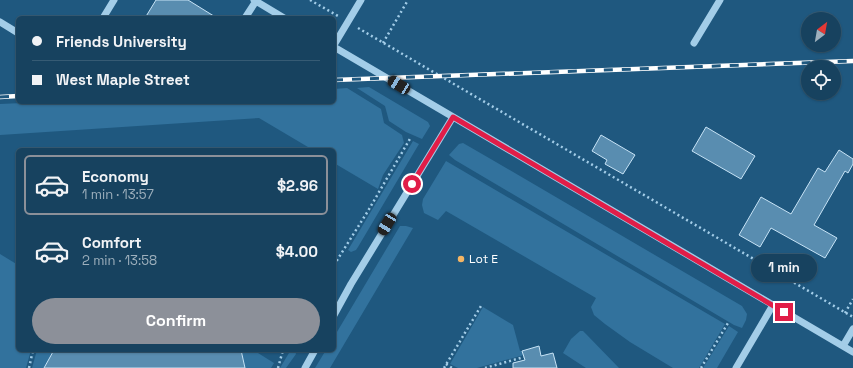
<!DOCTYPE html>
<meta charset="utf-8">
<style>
:root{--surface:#17425f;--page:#204965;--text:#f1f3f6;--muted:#9eb0bd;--line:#365b74;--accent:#8c9099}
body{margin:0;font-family:"Space Grotesk",sans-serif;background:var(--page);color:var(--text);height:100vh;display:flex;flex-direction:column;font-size:15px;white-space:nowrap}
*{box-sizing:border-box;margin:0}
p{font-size:13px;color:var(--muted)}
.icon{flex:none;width:22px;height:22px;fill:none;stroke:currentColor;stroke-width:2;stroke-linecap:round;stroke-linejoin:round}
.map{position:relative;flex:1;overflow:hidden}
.sheet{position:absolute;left:16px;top:148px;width:320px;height:204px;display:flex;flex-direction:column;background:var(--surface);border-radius:6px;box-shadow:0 1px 3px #0004,0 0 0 1px var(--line)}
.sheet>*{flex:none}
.banner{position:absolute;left:16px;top:16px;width:320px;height:88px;border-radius:6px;box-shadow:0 1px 3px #0004,0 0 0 1px var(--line);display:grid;align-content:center;height:88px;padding:0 16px;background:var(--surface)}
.needle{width:26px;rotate:31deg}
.fabs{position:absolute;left:801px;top:12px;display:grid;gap:8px}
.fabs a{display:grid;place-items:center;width:40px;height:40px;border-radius:50%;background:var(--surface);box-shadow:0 1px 3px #0004,0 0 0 1px var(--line);font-size:20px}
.end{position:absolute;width:18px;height:18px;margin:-9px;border:5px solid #e11d48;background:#fff;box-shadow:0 0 0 2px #fff}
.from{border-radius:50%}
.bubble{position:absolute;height:28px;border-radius:14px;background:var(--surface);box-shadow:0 1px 3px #0004,0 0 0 1px var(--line);font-size:13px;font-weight:700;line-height:28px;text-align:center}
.car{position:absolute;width:12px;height:24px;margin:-12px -6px;border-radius:5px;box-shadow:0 0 3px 1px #0007;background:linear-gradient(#222 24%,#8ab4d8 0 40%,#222 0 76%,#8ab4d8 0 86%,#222 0)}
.banner b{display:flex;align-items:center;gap:14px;height:38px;font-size:15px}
.banner b+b{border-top:1px solid var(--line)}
.banner i{width:10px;height:10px;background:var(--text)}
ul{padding:7px 0 0;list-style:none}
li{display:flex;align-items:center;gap:12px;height:60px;margin:0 8px 6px;padding:0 8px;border:2px solid transparent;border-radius:6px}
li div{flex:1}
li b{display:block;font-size:15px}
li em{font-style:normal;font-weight:700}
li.selected{border-color:var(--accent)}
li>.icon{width:36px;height:36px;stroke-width:1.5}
.cta{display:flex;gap:8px;margin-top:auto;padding:8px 16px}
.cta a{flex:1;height:46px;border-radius:24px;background:var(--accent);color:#fff;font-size:16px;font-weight:700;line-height:46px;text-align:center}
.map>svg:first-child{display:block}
.green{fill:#32729d}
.building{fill:#598db0;stroke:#c7e3f6}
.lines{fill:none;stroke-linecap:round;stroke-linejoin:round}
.path{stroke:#a3cde8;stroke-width:2.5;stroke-dasharray:2 3;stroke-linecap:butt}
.minor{stroke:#a3cde8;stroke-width:7}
.rail-casing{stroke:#fff;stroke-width:4.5}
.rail{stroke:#1f587f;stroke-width:3;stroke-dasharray:9;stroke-linecap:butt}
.route{stroke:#e11d48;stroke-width:5}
.poi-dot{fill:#f5b564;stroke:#1f587f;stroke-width:1.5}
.labels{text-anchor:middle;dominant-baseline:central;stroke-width:3;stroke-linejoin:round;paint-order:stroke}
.poi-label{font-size:12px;fill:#fff;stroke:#1f587f;text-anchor:start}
</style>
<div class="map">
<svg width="853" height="368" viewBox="0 0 853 368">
<rect width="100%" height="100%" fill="#1f587f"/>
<path class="green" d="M369,87L428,122L430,126L422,139L406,132L389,121L385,106L357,88Z
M347,88L381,109L384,123L402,135L404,143L383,175L378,189L334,163V150H313L259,118L0,135V104L46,102H334V89Z
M413,141L419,144L358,247L356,250L351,252L348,250Z
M463,143L489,158L742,306L747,314L746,320L742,328L734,325L455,160L449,155L459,144Z
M446,161L725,324L699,368H673L630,342L605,324L594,315L591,307L596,298L446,211L438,220L424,213L422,205L423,199Z
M400,226H406L413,228L330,368H315L326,350H334V337Z
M0,254L18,265V350H31L26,368H0Z
M483,307L513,325L520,351H522L524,355L477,368H458L450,364Z
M729,326L738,332L717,368H703Z
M580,331H583L586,334L619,368H586L563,353L571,339Z
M37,350H54L44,368H32Z
M241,350H253L274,363L271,368H241L244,362Z
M288,350H295L296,354L286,368H280L289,353Z"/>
<path class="building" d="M156,0H188L217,18H145Z
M706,127L755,156L741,179L692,151Z
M601,135L635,155L623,174L605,164L607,160L592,151Z
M839,150L853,159V164L848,173L845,171L814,225L837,238L825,258L771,228L760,247L739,235L761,197L791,214L818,168L825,172Z
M539,346L541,356L553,353L557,368H513V363L525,360L522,351Z
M54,350H241L245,368H44Z"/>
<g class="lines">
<path class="path" d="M310,0L338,16
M358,28L853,317
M383,43L408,0
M334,265L368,211L411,137
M845,313L853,299
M446,364L452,368
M29,368L33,350
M278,368L283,350
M444,368L481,306
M485,368L524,357
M701,368L728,323"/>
<path class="minor" d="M254,0L284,18
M103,18L114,0
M245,18L256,1
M0,22L18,33
M694,43L720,0
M334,45L361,0
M334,47L853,352
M334,315L351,284L453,117
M843,346L853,329
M305,368L315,350
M736,368L773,305"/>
<g class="rail-casing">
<path id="rail" d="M334,80L853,61
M0,97L18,96"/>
</g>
<use href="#rail" class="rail"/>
</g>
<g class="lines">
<path class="route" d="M412,184L453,117L784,312"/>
</g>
<circle class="poi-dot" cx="461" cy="259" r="4"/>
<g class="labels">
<g class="poi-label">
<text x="469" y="259">Lot E</text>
</g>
</g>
</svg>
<div class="fabs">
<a><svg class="needle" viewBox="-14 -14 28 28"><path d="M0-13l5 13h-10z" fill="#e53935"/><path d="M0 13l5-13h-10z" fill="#9eb0bd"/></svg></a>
<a><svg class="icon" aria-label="locate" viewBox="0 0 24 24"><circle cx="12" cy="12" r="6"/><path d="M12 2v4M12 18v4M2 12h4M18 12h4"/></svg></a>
</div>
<i class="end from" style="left:412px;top:184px"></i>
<i class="end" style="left:784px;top:312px"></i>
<div class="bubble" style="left:751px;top:254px;width:66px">1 min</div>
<i class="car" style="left:399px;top:85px;rotate:301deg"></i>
<i class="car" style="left:387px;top:224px;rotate:211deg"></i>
<div class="banner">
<b><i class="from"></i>Friends University</b>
<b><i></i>West Maple Street</b>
</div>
<section class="sheet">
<ul>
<li class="selected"><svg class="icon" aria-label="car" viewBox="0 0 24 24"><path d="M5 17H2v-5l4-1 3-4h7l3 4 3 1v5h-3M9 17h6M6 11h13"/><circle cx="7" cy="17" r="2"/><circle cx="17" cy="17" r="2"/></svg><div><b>Economy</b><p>1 min · 13:57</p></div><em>$2.96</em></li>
<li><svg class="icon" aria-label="car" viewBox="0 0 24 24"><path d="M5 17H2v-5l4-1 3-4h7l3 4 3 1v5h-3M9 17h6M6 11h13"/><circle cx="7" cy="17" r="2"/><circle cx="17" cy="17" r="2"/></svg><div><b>Comfort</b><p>2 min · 13:58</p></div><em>$4.00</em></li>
</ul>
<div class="cta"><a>Confirm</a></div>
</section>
</div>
